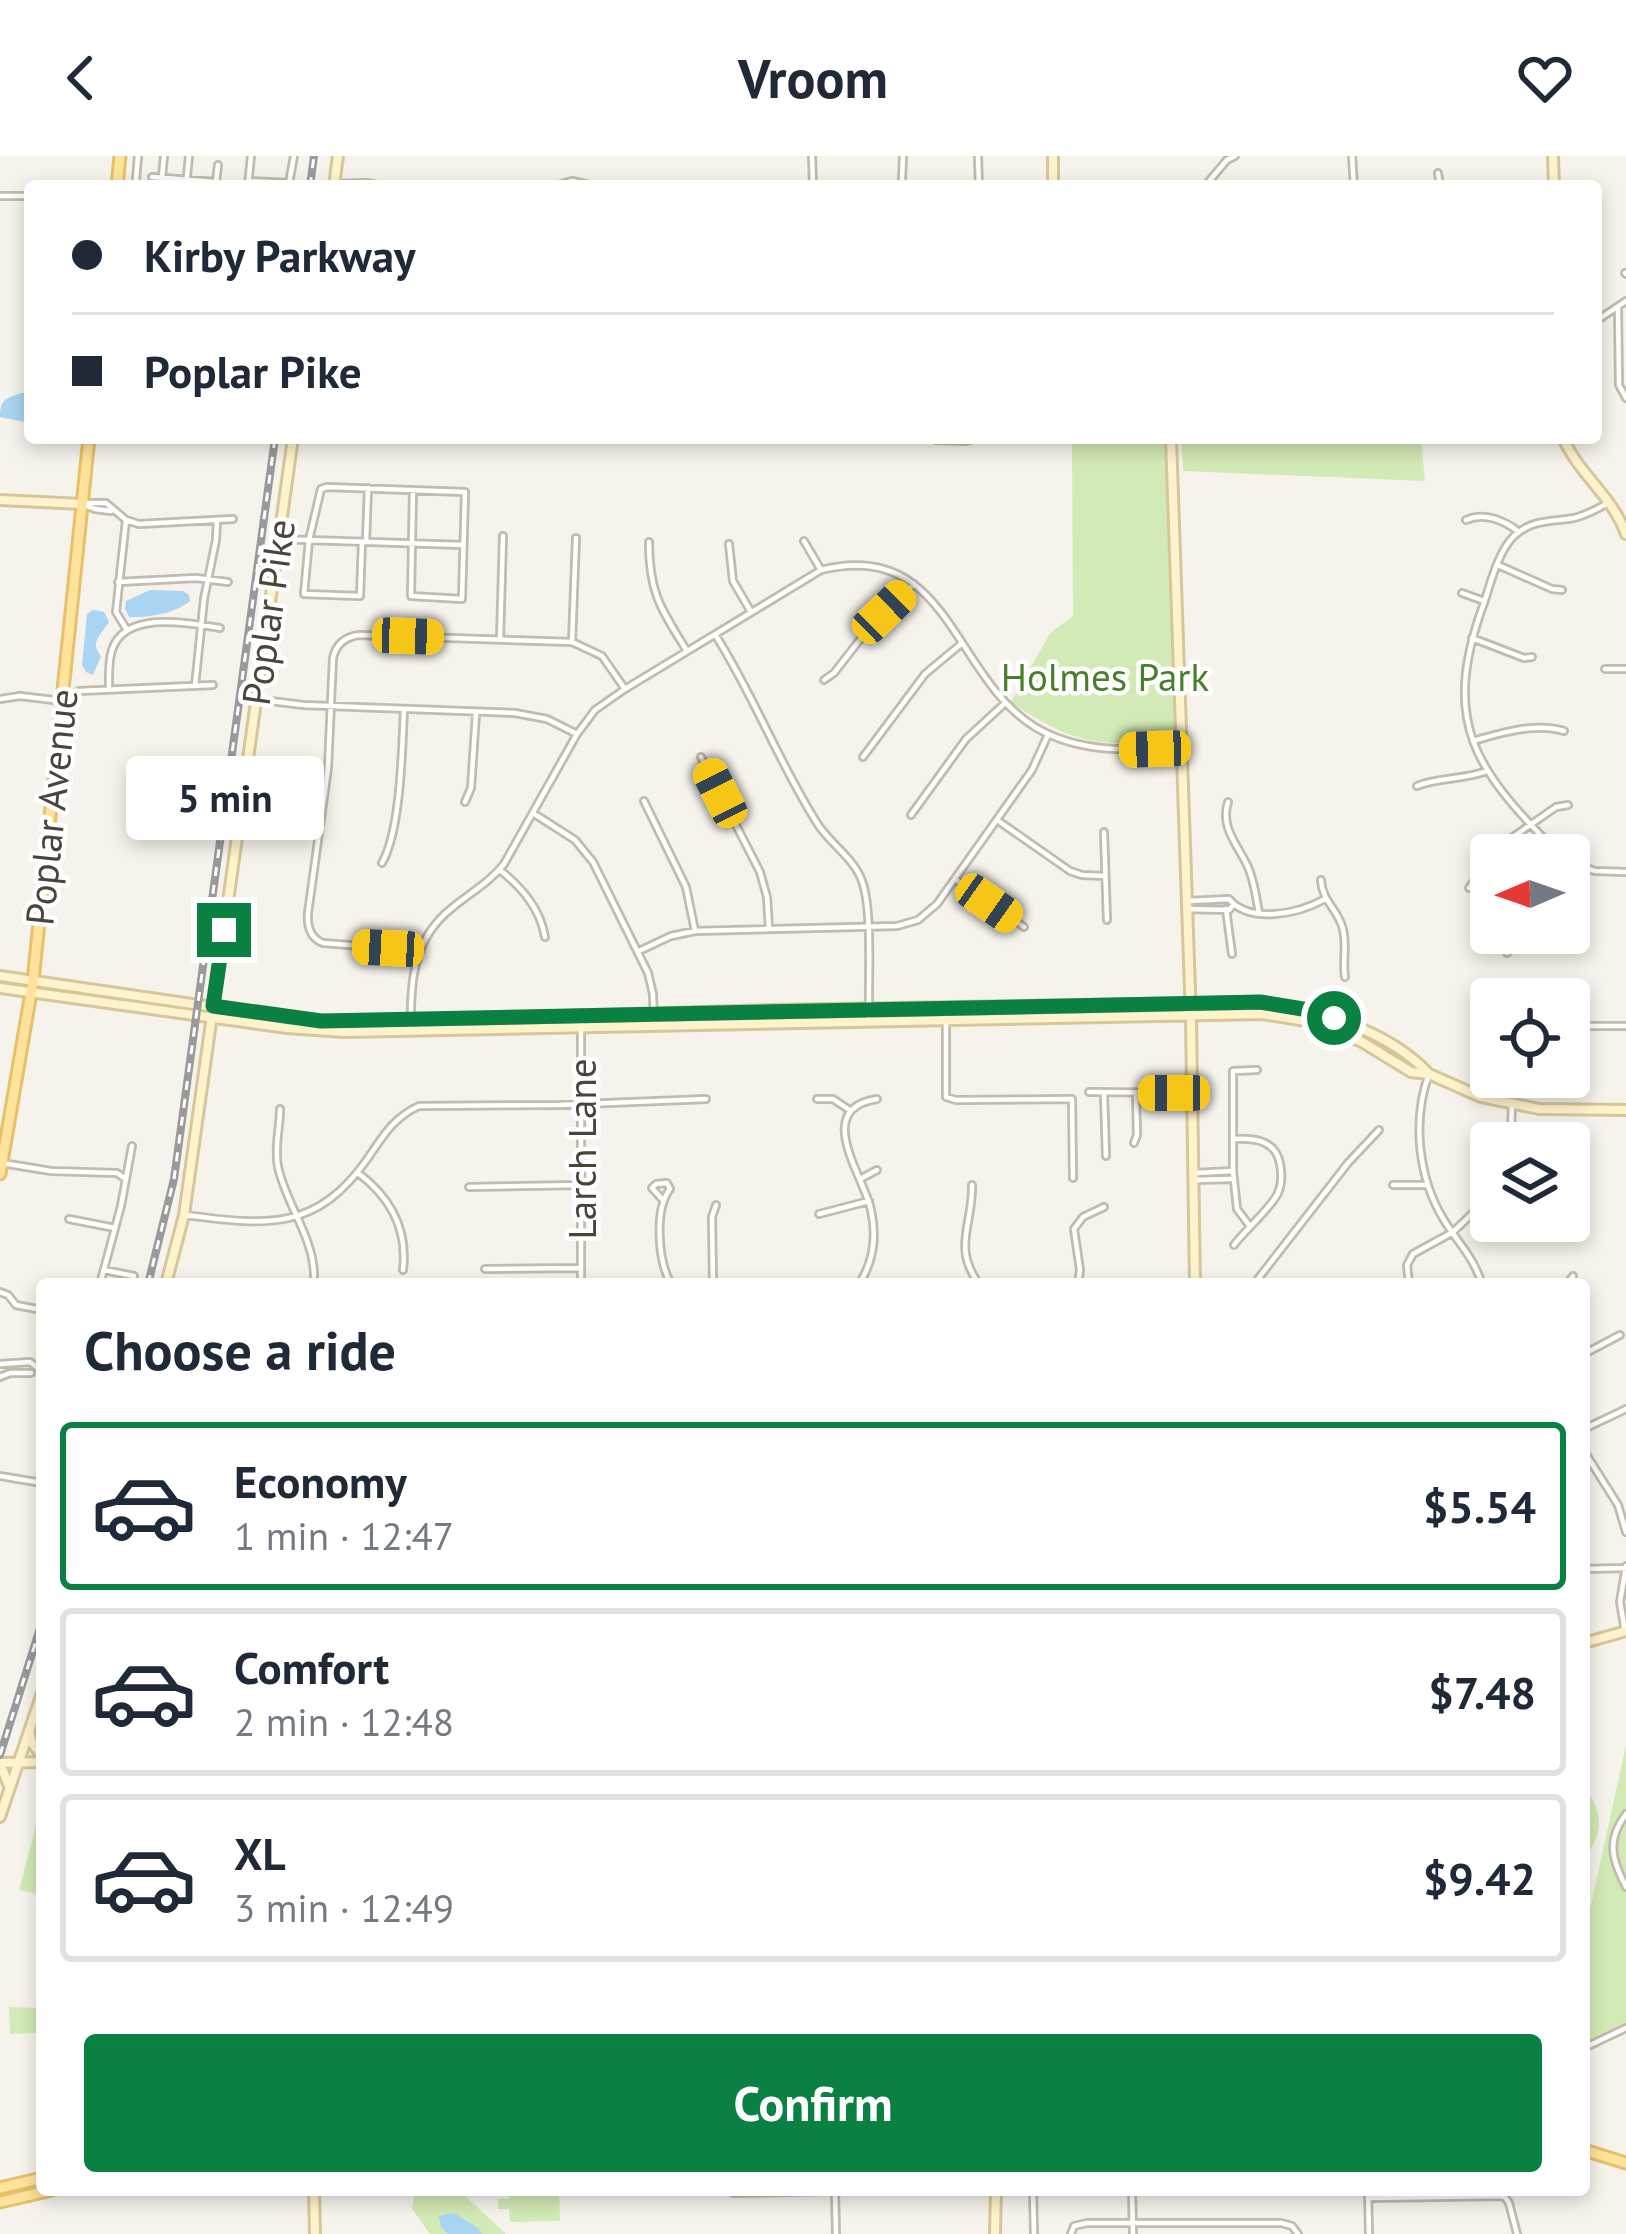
<!DOCTYPE html>
<meta charset="utf-8">
<style>
:root{--surface:#fff;--page:#f2f2f3;--text:#1f2937;--muted:#747a83;--line:#e0e1e3;--accent:#0b8043}
body{margin:0;font-family:"PT Sans",sans-serif;background:var(--page);color:var(--text);height:100vh;display:flex;flex-direction:column;font-size:45px;white-space:nowrap}
*{box-sizing:border-box;margin:0}
p{font-size:39px;color:var(--muted)}
.icon{flex:none;width:66px;height:66px;fill:none;stroke:currentColor;stroke-width:2;stroke-linecap:round;stroke-linejoin:round}
.map{position:relative;flex:1;overflow:hidden}
.side{position:absolute;left:36px;top:1122px;width:1554px;height:918px;display:flex;flex-direction:column;background:var(--surface);border-radius:12px;box-shadow:0 6px 18px #0003}
.side>*{flex:none}
.banner{position:absolute;left:24px;top:24px;width:1578px;height:264px;border-radius:12px;box-shadow:0 6px 18px #0003;display:grid;align-content:center;height:264px;padding:0 48px;background:var(--surface)}
.needle{width:78px;rotate:268deg}
.controls{position:absolute;left:1470px;top:678px;display:grid;gap:24px}
.controls a{display:grid;place-items:center;width:120px;height:120px;border-radius:12px;background:var(--surface);box-shadow:0 6px 18px #0003;font-size:60px}
.end{position:absolute;width:54px;height:54px;margin:-27px;border:15px solid #0b8043;background:#fff;box-shadow:0 0 0 6px #fff}
.from{border-radius:50%}
.bubble{position:absolute;height:84px;border-radius:12px;background:var(--surface);box-shadow:0 6px 18px #0003;font-size:39px;font-weight:700;line-height:84px;text-align:center}
.car{position:absolute;width:36px;height:72px;margin:-36px -18px;border-radius:15px;box-shadow:0 0 9px 3px #0007;background:linear-gradient(#f5c518 24%,#345 0 40%,#f5c518 0 76%,#345 0 86%,#f5c518 0)}
.banner b{display:flex;align-items:center;gap:42px;height:114px;font-size:45px}
.banner b+b{border-top:3px solid var(--line)}
.banner i{width:30px;height:30px;background:var(--text)}
ul{padding:0;list-style:none}
li{display:flex;align-items:center;gap:36px;height:168px;margin:0 24px 18px;padding:0 24px;border:6px solid var(--line);border-radius:12px}
li div{flex:1}
li b{display:block;font-size:45px}
li em{font-style:normal;font-weight:700}
li.active{border-color:var(--accent)}
li>.icon{width:108px;height:108px;stroke-width:1.5}
h2{padding:0 48px;font-size:54px;line-height:144px}
.button{display:flex;gap:24px;margin-top:auto;padding:24px 48px}
.button a{flex:1;height:138px;border-radius:12px;background:var(--accent);color:#fff;font-size:48px;font-weight:700;line-height:138px;text-align:center}
header{display:flex;justify-content:space-between;align-items:center;height:156px;padding:0 48px;background:var(--surface);font-size:54px;font-weight:700}
.map>svg:first-child{display:block}
.green{fill:#d2eab5}
.water{fill:#a9d4f2}
.lines{fill:none;stroke-linecap:round;stroke-linejoin:round}
.street-casing{stroke:#c2bbae;stroke-width:10}
.secondary-casing{stroke:#d6c79b;stroke-width:14}
.primary-casing{stroke:#e6c16a;stroke-width:15}
.street{stroke:#fff;stroke-width:4.5}
.secondary{stroke:#fff3cd;stroke-width:8}
.primary{stroke:#ffe39c;stroke-width:9}
.rail-casing{stroke:#9a9a9a;stroke-width:8}
.rail{stroke:#fff;stroke-width:3;stroke-dasharray:9;stroke-linecap:butt}
.route{stroke:#0b8043;stroke-width:15}
.labels{text-anchor:middle;dominant-baseline:central;stroke-width:9;stroke-linejoin:round;paint-order:stroke}
.street-label{font-size:39px;fill:#4b4439;stroke:#fff}
.park-label{font-size:39px;fill:#4a7f2a;stroke:#fff}
</style>
<header><svg class="icon" aria-label="back" viewBox="0 0 24 24"><path d="M15 5l-7 7 7 7"/></svg>Vroom<svg class="icon" aria-label="heart" viewBox="0 0 24 24"><path d="M12 20l-8-8c-3-5 5-10 8-4 3-6 11-1 8 4z"/></svg></header>
<div class="map">
<svg width="1626" height="2078" viewBox="0 0 1626 2078">
<rect width="100%" height="100%" fill="#f6f3ec"/>
<path class="green" d="M1072,282H1169L1175,573L1167,586C1096,590 1071,587 1011,546L1050,477L1073,460Z
M1181,282H1421L1425,325L1183,315Z
M1626,1589V1868L1584,1887V1781Z
M1586,1634C1605,1659 1602,1680 1584,1703V1635Z
M36,1669L42,1671V1739L19,1734Z
M9,1851L37,1852V1877L10,1878Z
M415,2034H459L506,2078H430L412,2053Z
M509,2034H559L560,2065L510,2066L509,2053H498V2043H509Z"/>
<path class="water" d="M21,237H30V267L0,261C0,244 6,242 21,237Z
M150,434L183,435L189,439L190,445C176,457 148,462 129,461L125,453L126,445Z
M93,454L104,456L109,466C101,479 89,486 101,500L93,519L86,516L82,509L87,458Z
M454,2057L478,2072L482,2078H448L441,2071L439,2060Z"/>
<g class="lines">
<g class="street-casing">
<path id="street" d="M812,0L813,30
M978,0L979,30
M1352,0L1354,30
M1438,17L1440,30
M152,21L216,26L218,9
M162,21L164,0
M248,25L289,27L294,0
M334,28L367,27L382,30
M138,30L136,24L138,0
M186,30L189,0
M248,30L251,0
M555,30L572,25L594,30
M899,30L902,24L903,0
M1205,30L1227,4L1235,0
M0,40H25
M1625,117L1626,118
M1618,152L1619,229L1626,242
M1596,165L1626,145
M936,284L966,285L979,282
M86,347H106L126,364L139,368L233,363
M82,348L95,353L111,355
M126,364L116,456L127,474
M1466,364C1484,356 1504,364 1519,376
M277,383L463,389
M804,385L821,414
M362,386L360,440L304,438L309,384L321,333L327,331L465,336L462,443L411,440L413,334
M366,386L368,332
M649,386C649,437 661,453 687,495
M729,388L733,425L751,456
M1498,409L1552,433L1562,434
M118,426L196,422L228,426
M1462,437L1484,445
M716,480C754,540 779,607 817,667C830,688 854,702 862,725C873,755 868,829 869,864
M1472,482L1524,502L1532,501
M500,484L503,380
M572,486L576,382
M1605,513H1626
M824,524L834,517L869,472L914,428
M195,530L204,443L216,384L217,364
M109,534C109,521 108,506 112,494C125,454 189,467 220,472
M0,543L20,540L62,545L79,535L213,529
M255,543L303,549L515,557L547,563L575,577
M1473,585C1500,577 1537,566 1564,575
M701,601L760,716L767,741L769,773
M863,601L925,518L961,488
M1417,630C1438,621 1463,624 1487,615
M644,645L686,731L695,775
M465,646L471,632L476,558
M1228,646C1220,671 1237,688 1247,709C1254,723 1256,741 1259,757
M536,659L575,684L593,706L648,817L653,838L654,870
M911,659L966,583L1003,549
M997,664L1070,715L1082,719L1105,720
M1104,676L1107,764
M1560,699C1477,615 1439,569 1484,447C1491,426 1498,396 1514,380C1532,363 1552,366 1574,362C1587,359 1597,353 1608,347
M1569,706L1595,715L1626,716
M382,707C401,674 402,592 404,553
M500,714C522,732 540,752 545,781
M955,723L1024,771
M1321,724C1322,744 1336,752 1342,770C1348,787 1342,804 1345,821
M1469,732L1500,690L1556,651L1568,649
M1189,745L1229,743C1250,768 1298,758 1325,743
M1187,753L1229,754L1233,749
M1226,753L1232,798
M1546,777L1568,788
M639,795L671,780L695,775L897,770L918,764L937,748L1032,614L1047,581
M418,797L401,793L323,787C310,782 307,770 308,757L328,612L333,502C336,488 345,481 359,479L572,486L602,500L625,533
M1507,797L1524,777
M946,853V941L956,944L1072,943L1073,1022
M581,859V1128
M1569,870H1626
M411,875C410,828 412,783 452,752C470,737 490,726 504,708L577,578L595,554L625,533L821,414C949,382 952,520 1035,571C1080,598 1130,594 1180,592
M1429,918C1412,964 1418,1022 1444,1064C1458,1087 1473,1100 1482,1128
M1089,936L1193,937
M1104,937L1106,1000
M817,943H833L851,955
M1512,948L1511,974C1531,973 1538,971 1552,987
M280,953C280,973 274,991 278,1011C286,1048 314,1082 314,1120
M1134,987L1137,979L1136,937
M1491,1004L1477,994L1476,978L1511,974
M2,1007L51,1015L117,1017L124,1022
M358,1017C390,1041 408,1072 403,1114
M1195,1017L1233,1015
M860,1023L877,1014
M1195,1024L1231,1023
M972,1029C973,1069 952,1091 979,1128
M1393,1029H1427
M469,1031L580,1029
M662,1043L652,1032L656,1028L667,1027L670,1033C654,1054 658,1105 671,1128
M819,1058L869,1045
M184,1059C265,1069 316,1077 368,1002C383,980 394,961 419,950L559,949L706,943
M69,1063L115,1072
M1249,1069L1237,1053L1233,1015V915L1257,914
M1234,1089C1245,1074 1272,1051 1278,1037C1282,1028 1282,1018 1280,1008C1276,985 1256,982 1235,983
M485,1113L581,1112
M104,1114L134,1120
M100,1128L121,1050L132,990
M713,1128L712,1061L716,1049
M859,1128C874,1105 877,1081 871,1054C864,1020 812,953 877,943
M1078,1128L1080,1114L1074,1073L1083,1061L1104,1051
M1254,1128L1348,1007L1379,974
M1409,1128L1407,1109L1413,1098L1453,1076L1475,1055L1491,1053
M1567,1128L1573,1120
M0,1136L8,1139L16,1149L42,1154
M1584,1198L1620,1179
M0,1208L30,1206L42,1215
M0,1221L10,1217H31
M1584,1273L1626,1253
M1584,1295L1618,1349L1626,1376
M0,1320L42,1327
M1584,1413L1626,1412
M1625,1475L1620,1446L1626,1410
M1626,1658C1606,1684 1612,1704 1626,1731
M1584,1892L1626,1872
M728,2034L733,2037L835,2035
M835,2034L836,2078
M1033,2034L1034,2078
M1132,2034L1133,2078
M1368,2034L1369,2078
M1368,2042L1504,2040L1509,2047L1517,2078
M1071,2078L1074,2070L1087,2067H1281L1292,2070L1298,2078"/>
</g>
<g class="secondary-casing">
<path id="secondary" d="M1053,0V30
M1553,0L1554,30
M334,30L338,0
M1171,282L1191,864L1195,1128
M1563,282C1579,318 1612,340 1626,378
M0,344L82,348
M0,820L289,862L344,866L770,854L1260,846C1315,851 1390,876 1428,917
M0,832L287,872L344,876L1262,858L1312,866L1333,874L1362,886L1411,916L1429,918L1481,941L1539,953L1626,954
M166,1128L184,1059L293,282
M1584,1487L1626,1475
M29,1575L32,1587L42,1600
M8,1628L0,1607L42,1606
M0,1661L42,1537
M314,2034L315,2078
M995,2078L996,2034"/>
</g>
<g class="primary-casing">
<path id="primary" d="M117,30L120,0
M0,1018L33,825L89,282
M1584,1994L1626,2007
M0,2032L42,2022
M0,2046L52,2034"/>
</g>
<use href="#street" class="street"/>
<use href="#secondary" class="secondary"/>
<use href="#primary" class="primary"/>
<g class="rail-casing">
<path id="rail" d="M310,30L314,0
M148,1128L174,1023L275,282
M0,1599L42,1466"/>
</g>
<use href="#rail" class="rail"/>
</g>
<g class="lines">
<path class="route" d="M224,774L213,850L321,865L1260,846L1309,854L1334,862"/>
</g>
<g class="labels">
<g class="street-label">
<text transform="translate(268 456) rotate(-82)">Poplar Pike</text>
<text transform="translate(51 651) rotate(-84)">Poplar Avenue</text>
<text transform="translate(581 993) rotate(-90)">Larch Lane</text>
</g>
<g class="park-label">
<text x="1105" y="520">Holmes Park</text>
</g>
</g>
</svg>
<div class="controls">
<a><svg class="needle" viewBox="-14 -14 28 28"><path d="M0-13l5 13h-10z" fill="#e53935"/><path d="M0 13l5-13h-10z" fill="#747a83"/></svg></a>
<a><svg class="icon" aria-label="locate" viewBox="0 0 24 24"><circle cx="12" cy="12" r="6"/><path d="M12 2v4M12 18v4M2 12h4M18 12h4"/></svg></a>
<a><svg class="icon" aria-label="layers" viewBox="0 0 24 24"><path d="M12 4l9 5-9 5-9-5zM3 14l9 5 9-5"/></svg></a>
</div>
<i class="end from" style="left:1334px;top:862px"></i>
<i class="end" style="left:224px;top:774px"></i>
<div class="bubble" style="left:126px;top:600px;width:198px">5 min</div>
<i class="car" style="left:884px;top:456px;rotate:46deg"></i>
<i class="car" style="left:408px;top:480px;rotate:92deg"></i>
<i class="car" style="left:1155px;top:593px;rotate:268deg"></i>
<i class="car" style="left:720px;top:637px;rotate:333deg"></i>
<i class="car" style="left:989px;top:747px;rotate:125deg"></i>
<i class="car" style="left:388px;top:792px;rotate:273deg"></i>
<i class="car" style="left:1174px;top:937px;rotate:270deg"></i>
<div class="banner">
<b><i class="from"></i>Kirby Parkway</b>
<b><i></i>Poplar Pike</b>
</div>
<section class="side">
<h2>Choose a ride</h2>
<ul>
<li class="active"><svg class="icon" aria-label="car" viewBox="0 0 24 24"><path d="M5 17H2v-5l4-1 3-4h7l3 4 3 1v5h-3M9 17h6M6 11h13"/><circle cx="7" cy="17" r="2"/><circle cx="17" cy="17" r="2"/></svg><div><b>Economy</b><p>1 min · 12:47</p></div><em>$5.54</em></li>
<li><svg class="icon" aria-label="car" viewBox="0 0 24 24"><path d="M5 17H2v-5l4-1 3-4h7l3 4 3 1v5h-3M9 17h6M6 11h13"/><circle cx="7" cy="17" r="2"/><circle cx="17" cy="17" r="2"/></svg><div><b>Comfort</b><p>2 min · 12:48</p></div><em>$7.48</em></li>
<li><svg class="icon" aria-label="car" viewBox="0 0 24 24"><path d="M5 17H2v-5l4-1 3-4h7l3 4 3 1v5h-3M9 17h6M6 11h13"/><circle cx="7" cy="17" r="2"/><circle cx="17" cy="17" r="2"/></svg><div><b>XL</b><p>3 min · 12:49</p></div><em>$9.42</em></li>
</ul>
<div class="button"><a>Confirm</a></div>
</section>
</div>
